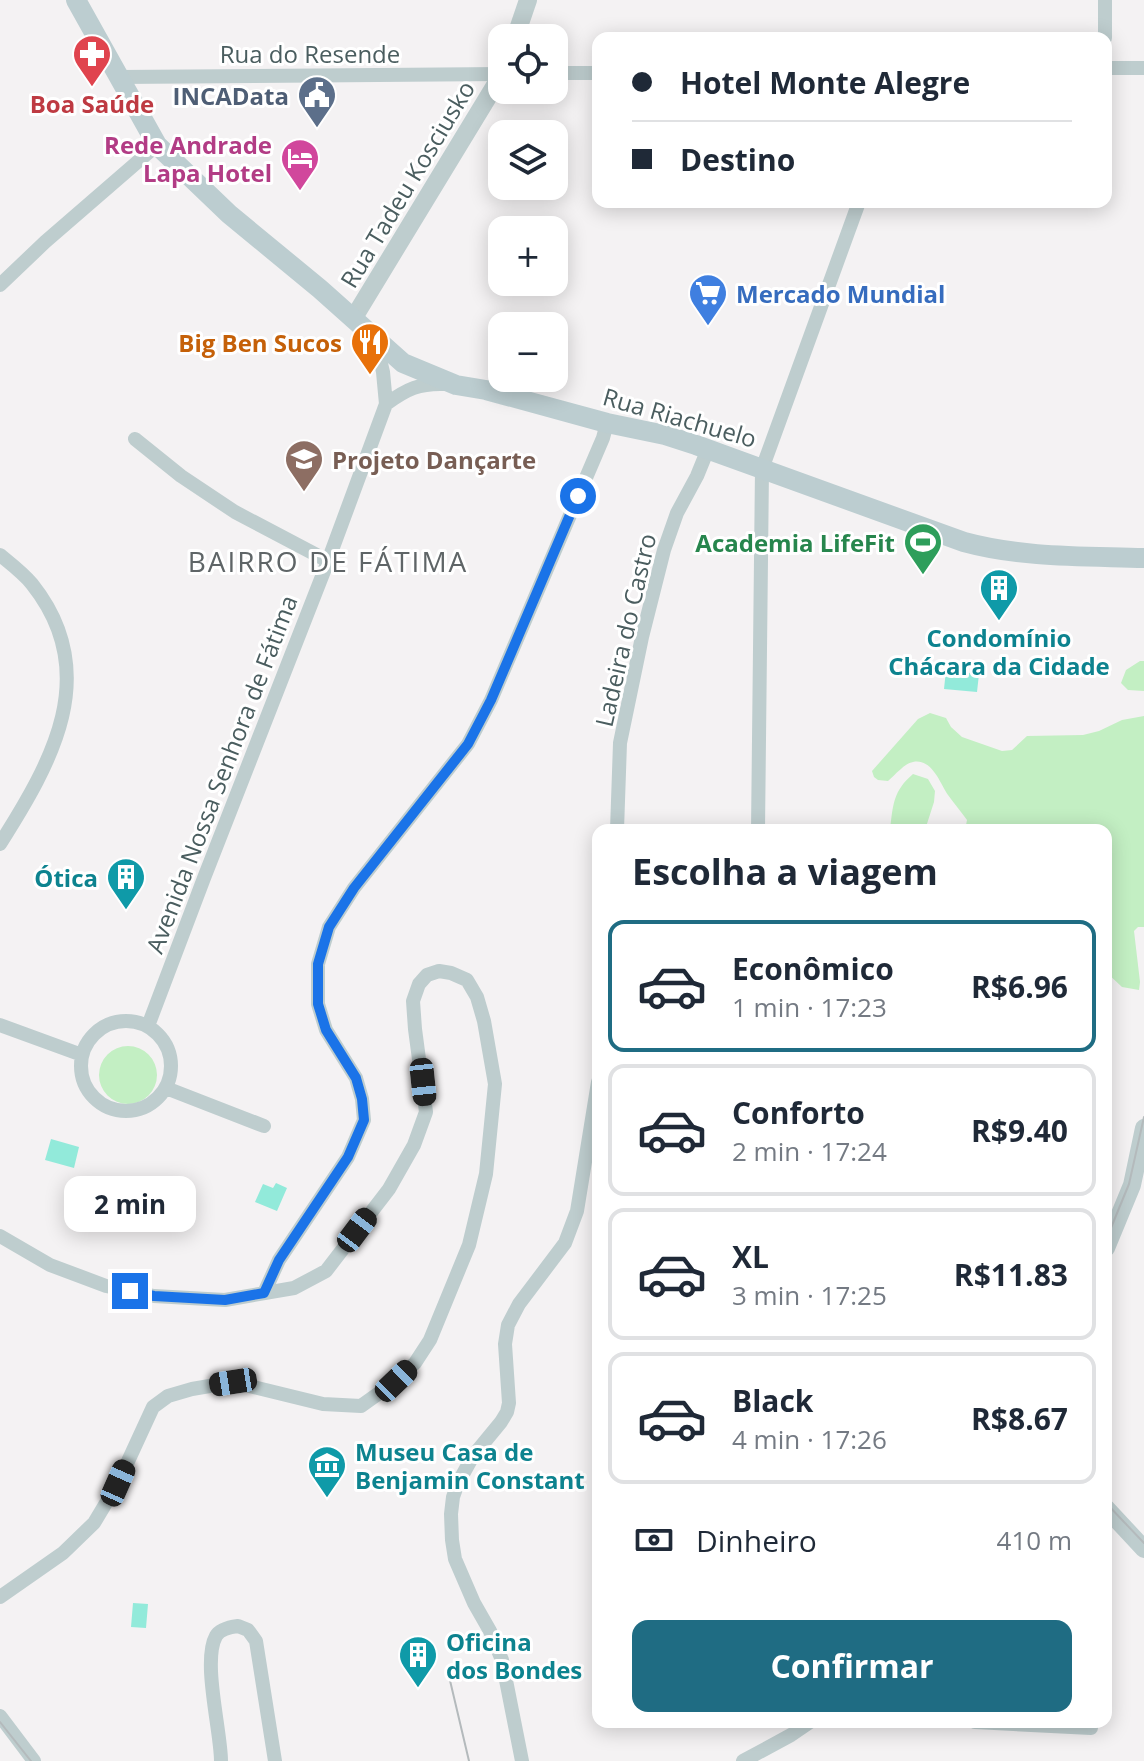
<!DOCTYPE html>
<html lang="pt">
<meta charset="utf-8">
<style>
:root{--surface:#fff;--page:#f6f6f7;--text:#1f2937;--muted:#747a83;--line:#e0e1e3;--accent:#1f6c83}
body{margin:0;font-family:"Open Sans",sans-serif;background:var(--page);color:var(--text);height:100vh;display:flex;flex-direction:column;font-size:30px;white-space:nowrap}
*{box-sizing:border-box;margin:0}
p{font-size:26px;color:var(--muted)}
.icon{flex:none;width:44px;height:44px;fill:none;stroke:currentColor;stroke-width:2;stroke-linecap:round;stroke-linejoin:round}
.map{position:relative;flex:1;overflow:hidden}
.panel{position:absolute;left:592px;top:824px;width:520px;height:904px;display:flex;flex-direction:column;background:var(--surface);border-radius:16px;box-shadow:0 4px 20px #0003}
.panel>*{flex:none}
.top-card{position:absolute;left:592px;top:32px;width:520px;height:176px;border-radius:16px;box-shadow:0 4px 20px #0003;display:grid;align-content:center;height:176px;padding:0 40px;background:var(--surface)}
.fabs{position:absolute;left:488px;top:24px;display:grid;gap:16px}
.fabs a{display:grid;place-items:center;width:80px;height:80px;border-radius:16px;background:var(--surface);box-shadow:0 4px 20px #0003;font-size:40px}
.end{position:absolute;width:36px;height:36px;margin:-18px;border:10px solid #1a73e8;background:#fff;box-shadow:0 0 0 4px #fff}
.from{border-radius:50%}
.bubble{position:absolute;height:56px;border-radius:16px;background:var(--surface);box-shadow:0 4px 20px #0003;font-size:26px;font-weight:700;line-height:56px;text-align:center}
.car{position:absolute;width:24px;height:48px;margin:-24px -12px;border-radius:10px;box-shadow:0 0 6px 2px #0007;background:linear-gradient(#222 24%,#8ab4d8 0 40%,#222 0 76%,#8ab4d8 0 86%,#222 0)}
.top-card b{display:flex;align-items:center;gap:28px;height:76px;font-size:30px}
.top-card b+b{border-top:2px solid var(--line)}
.top-card i{width:20px;height:20px;background:var(--text)}
ul{padding:0;list-style:none}
li{display:flex;align-items:center;gap:24px;height:132px;margin:0 16px 12px;padding:0 24px;border:4px solid var(--line);border-radius:16px}
li div{flex:1}
li b{display:block;font-size:30px}
li em{font-style:normal;font-weight:700}
li.active{border-color:var(--accent)}
li>.icon{width:72px;height:72px;stroke-width:1.5}
h2{padding:0 40px;font-size:36px;line-height:96px}
.pay{display:flex;align-items:center;gap:20px;height:88px;padding:0 40px;font-size:30px}
.pay p{margin-inline-start:auto}
.primary-button{display:flex;gap:16px;margin-top:auto;padding:16px 40px}
.primary-button a{flex:1;height:92px;border-radius:16px;background:var(--accent);color:#fff;font-size:32px;font-weight:700;line-height:92px;text-align:center}
.map>svg:first-child{display:block}
.green{fill:#c3efc3}
.water{fill:#92eada}
.lines{fill:none;stroke-linecap:round;stroke-linejoin:round}
.minor{stroke:#becdce;stroke-width:14}
.tertiary{stroke:#becdce;stroke-width:18}
.secondary{stroke:#bccdd0;stroke-width:20}
.tram{stroke:#b4babc;stroke-width:2}
.route{stroke:#1a73e8;stroke-width:10}
.labels{text-anchor:middle;dominant-baseline:central;stroke-width:6;stroke-linejoin:round;paint-order:stroke}
.street-label{font-size:24px;fill:#4a5d5f;stroke:#fff}
.service-label{font-size:24px;font-weight:bold;fill:#4e5e75;stroke:#fff;text-anchor:end}
.health-label{font-size:24px;font-weight:bold;fill:#be3a42;stroke:#fff}
.hotel-label{font-size:24px;font-weight:bold;fill:#b23c85;stroke:#fff;text-anchor:end}
.shop-label{font-size:24px;font-weight:bold;fill:#366cbe;stroke:#fff;text-anchor:start}
.food-label{font-size:24px;font-weight:bold;fill:#c56008;stroke:#fff;text-anchor:end}
.education-label{font-size:24px;font-weight:bold;fill:#785e54;stroke:#fff;text-anchor:start}
.leisure-label{font-size:24px;font-weight:bold;fill:#27864d;stroke:#fff;text-anchor:end}
.culture-label{font-size:24px;font-weight:bold;fill:#0d838f;stroke:#fff;text-anchor:start}
.quarter-label{font-size:28px;letter-spacing:2px;fill:#5f6567;stroke:#fff}
</style>
<div class="map">
<svg width="1144" height="1761" viewBox="0 0 1144 1761">
<rect width="100%" height="100%" fill="#f4f2f3"/>
<path class="green" d="M1140,661H1144V691L1128,690L1121,683L1126,670Z
M930,713L946,718L951,727L962,737L1002,751L1012,750L1027,736L1083,735L1099,731L1122,720L1144,716V927H1138L1134,931L1140,982L1139,990L1122,987L1106,972V830H957L966,825L967,820C961,812 954,803 948,795C940,783 932,758 913,762C905,763 895,775 888,781L878,780L874,777L872,771L918,719Z
M913,774L928,779L935,791L934,802L925,830H890C893,805 893,791 913,774Z
M99 1075a29 29 0 1 1 58 0a29 29 0 1 1-58 0Z"/>
<path class="water" d="M946,670L979,674L977,692L944,689Z
M51,1139L79,1147L74,1168L45,1160Z
M276,1183L287,1188L277,1211L255,1202L263,1184L273,1188Z
M133,1603L148,1604L146,1628L131,1627Z"/>
<g class="lines">
<path class="minor" d="M1105,38V0
M1106,68H1144
M554,73H598
M118,77L502,74
M0,285L45,242L157,145
M386,404C407,389 419,383 445,384
M135,439L181,476L235,512L328,561
M0,555C11,564 23,573 32,584C103,673 52,762 0,844
M617,830L620,743L642,637L664,550L677,513L697,476L708,449
M758,830L762,469L859,202
M81 1066a45 45 0 1 1 90 0a45 45 0 1 1-90 0Z
M0,1025L82,1055
M148,1026L204,878L328,561L386,404L383,372L375,338
M166,1088L264,1126
M0,1236L50,1265L106,1286L154,1296L225,1300L294,1288L326,1271L389,1189L414,1145L426,1112L415,1029L413,1001L419,984L427,975L439,971L451,973L467,980L477,997L484,1021L495,1084L486,1174L469,1245L430,1340L415,1363L396,1381L361,1406L323,1404L233,1382L192,1389L168,1396L153,1407L118,1483L94,1523L63,1553L0,1597
M264,1293L279,1260L348,1157L364,1120L362,1099L356,1078L326,1030L318,1004V964L329,927L354,888L468,744L491,700L603,438L607,423
M0,1716L34,1761
M975,1722L1091,1728
M221,1761C221,1731 202,1661 216,1636C220,1629 230,1627 238,1626L248,1630L256,1641L275,1761
M522,1761L502,1660L490,1631L474,1603L455,1559L452,1540L451,1514L453,1497L458,1483L473,1456L501,1422L507,1412L509,1403L505,1344L508,1325L519,1304L565,1243L577,1211L598,1082
M743,1761L791,1735L810,1722"/>
<path class="tertiary" d="M515,38L528,0
M353,319L502,74
M1106,1248L1132,1185L1144,1128
M1106,1508L1144,1549"/>
<path class="secondary" d="M76,0L157,145L229,214L320,289L403,363L456,385L486,390L607,423L665,435L696,445L964,542C1023,558 1084,556 1144,558"/>
<path class="tram" d="M1106,1240L1129,1184L1144,1117
M1106,1503L1144,1543
M448,1672L469,1761
M0,1722L31,1761"/>
</g>
<g class="lines">
<path class="route" d="M130,1291L154,1296L225,1300L264,1293L279,1260L348,1157L364,1120L362,1099L356,1078L326,1030L318,1004V964L329,927L354,888L468,744L491,700L578,496"/>
</g>
<defs>
<g id="pharmacy-pin" transform="scale(2)"><path d="M0 17L-7.5 6A9.5 9.5 0 1 1 7.5 6Z" fill="#e0444e" stroke="#fff"/><path d="M-2-6h4v4h4v4h-4v4h-4v-4h-4v-4h4Z" fill="#fff"/></g>
<g id="civic-pin" transform="scale(2)"><path d="M0 17L-7.5 6A9.5 9.5 0 1 1 7.5 6Z" fill="#5c6f8a" stroke="#fff"/><path d="M-.6-6.5H3V-4.5H.6V-3L4-1V1h2V6H-6V1h2V-1L-.6-3ZM-1.2 2.5V6h2.4V2.5Z" fill="#fff"/></g>
<g id="hotel-pin" transform="scale(2)"><path d="M0 17L-7.5 6A9.5 9.5 0 1 1 7.5 6Z" fill="#d1479c" stroke="#fff"/><path d="M-6-4.5h1.5V1H6V5H4.5V3h-9V5H-6ZM-4 0a1.8 1.8 0 1 1 3.6 0ZM.5 0V-2.5h3Q6-2.5 6 0Z" fill="#fff"/></g>
<g id="supermarket-pin" transform="scale(2)"><path d="M0 17L-7.5 6A9.5 9.5 0 1 1 7.5 6Z" fill="#3f7fe0" stroke="#fff"/><path d="M-6-5.5h2.5l.6 2H6L4.5 2H-2.5L-4.4-4H-6ZM-1.5 3.2a1.3 1.3 0 1 0 .1 0ZM3 3.2a1.3 1.3 0 1 0 .1 0Z" fill="#fff"/></g>
<g id="restaurant-pin" transform="scale(2)"><path d="M0 17L-7.5 6A9.5 9.5 0 1 1 7.5 6Z" fill="#e8710a" stroke="#fff"/><path d="M-5-6h1v4h1v-4h1v4h1v-4h1v5L-1.5 .5V6h-2V.5L-5-1ZM5-6V6H3V1.5H1.5Q1.5-4 5-6Z" fill="#fff"/></g>
<g id="school-pin" transform="scale(2)"><path d="M0 17L-7.5 6A9.5 9.5 0 1 1 7.5 6Z" fill="#8d6e63" stroke="#fff"/><path d="M0-5L7-2L0 1L-7-2ZM-4 1L0 2.5L4 1V4Q0 6-4 4Z" fill="#fff"/></g>
<g id="stadium-pin" transform="scale(2)"><path d="M0 17L-7.5 6A9.5 9.5 0 1 1 7.5 6Z" fill="#2e9e5b" stroke="#fff"/><path d="M0-5a6.5 5 0 1 0 0 10a6.5 5 0 1 0 0-10ZM-3.5-1.8h7v3.6h-7Z" fill="#fff"/></g>
<g id="building-pin" transform="scale(2)"><path d="M0 17L-7.5 6A9.5 9.5 0 1 1 7.5 6Z" fill="#0f9aa8" stroke="#fff"/><path d="M-4-6H4V6H1V3H-1V6H-4ZM-2.5-4.3h1.7v1.8h-1.7ZM.8-4.3h1.7v1.8H.8ZM-2.5-1h1.7V.8h-1.7ZM.8-1h1.7V.8H.8Z" fill="#fff"/></g>
<g id="museum-pin" transform="scale(2)"><path d="M0 17L-7.5 6A9.5 9.5 0 1 1 7.5 6Z" fill="#0f9aa8" stroke="#fff"/><path d="M0-6L6-3V-2H-6V-3ZM-5-1h2V3h-2ZM-1-1h2V3h-2ZM3-1h2V3H3ZM-6 4H6V6H-6Z" fill="#fff"/></g>
</defs>
<g fill-rule="evenodd">
<use href="#pharmacy-pin" x="92" y="54"/>
<use href="#civic-pin" x="317" y="95"/>
<use href="#hotel-pin" x="300" y="158"/>
<use href="#supermarket-pin" x="708" y="293"/>
<use href="#restaurant-pin" x="370" y="342"/>
<use href="#school-pin" x="304" y="459"/>
<use href="#stadium-pin" x="923" y="542"/>
<use href="#building-pin" x="999" y="588"/>
<use href="#building-pin" x="126" y="877"/>
<use href="#museum-pin" x="327" y="1465"/>
<use href="#building-pin" x="418" y="1655"/>
</g>
<g class="labels">
<g class="street-label">
<text x="310" y="53">Rua do Resende</text>
<text transform="translate(407 184) rotate(-59)">Rua Tadeu Kosciusko</text>
<text transform="translate(680 417) rotate(16)">Rua Riachuelo</text>
<text transform="translate(625 630) rotate(-77)">Ladeira do Castro</text>
<text transform="translate(221 774) rotate(-69)">Avenida Nossa Senhora de Fátima</text>
</g>
<g class="service-label">
<text x="289" y="95">INCAData</text>
</g>
<g class="health-label">
<text x="92" y="103">Boa Saúde</text>
</g>
<g class="hotel-label">
<text x="272" y="144">Rede Andrade<tspan x="272" dy="28">Lapa Hotel</tspan></text>
</g>
<g class="shop-label">
<text x="736" y="293">Mercado Mundial</text>
</g>
<g class="food-label">
<text x="342" y="342">Big Ben Sucos</text>
</g>
<g class="education-label">
<text x="332" y="459">Projeto Dançarte</text>
</g>
<g class="leisure-label">
<text x="895" y="542">Academia LifeFit</text>
</g>
<g class="culture-label">
<text x="999" y="637" text-anchor="middle">Condomínio<tspan x="999" dy="28">Chácara da Cidade</tspan></text>
<text x="98" y="877" text-anchor="end">Ótica</text>
<text x="355" y="1451">Museu Casa de<tspan x="355" dy="28">Benjamin Constant</tspan></text>
<text x="446" y="1641">Oficina<tspan x="446" dy="28">dos Bondes</tspan></text>
</g>
<g class="quarter-label">
<text x="328" y="561">BAIRRO DE FÁTIMA</text>
</g>
</g>
</svg>
<div class="fabs">
<a><svg class="icon" aria-label="locate" viewBox="0 0 24 24"><circle cx="12" cy="12" r="6"/><path d="M12 2v4M12 18v4M2 12h4M18 12h4"/></svg></a>
<a><svg class="icon" aria-label="layers" viewBox="0 0 24 24"><path d="M12 4l9 5-9 5-9-5zM3 14l9 5 9-5"/></svg></a>
<a>+</a>
<a>−</a>
</div>
<i class="end from" style="left:578px;top:496px"></i>
<i class="end" style="left:130px;top:1291px"></i>
<div class="bubble" style="left:64px;top:1176px;width:132px">2 min</div>
<i class="car" style="left:423px;top:1082px;rotate:174deg"></i>
<i class="car" style="left:357px;top:1230px;rotate:37deg"></i>
<i class="car" style="left:396px;top:1381px;rotate:46deg"></i>
<i class="car" style="left:233px;top:1382px;rotate:261deg"></i>
<i class="car" style="left:118px;top:1483px;rotate:24deg"></i>
<div class="top-card">
<b><i class="from"></i>Hotel Monte Alegre</b>
<b><i></i>Destino</b>
</div>
<section class="panel">
<h2>Escolha a viagem</h2>
<ul>
<li class="active"><svg class="icon" aria-label="car" viewBox="0 0 24 24"><path d="M5 17H2v-5l4-1 3-4h7l3 4 3 1v5h-3M9 17h6M6 11h13"/><circle cx="7" cy="17" r="2"/><circle cx="17" cy="17" r="2"/></svg><div><b>Econômico</b><p>1 min · 17:23</p></div><em>R$6.96</em></li>
<li><svg class="icon" aria-label="car" viewBox="0 0 24 24"><path d="M5 17H2v-5l4-1 3-4h7l3 4 3 1v5h-3M9 17h6M6 11h13"/><circle cx="7" cy="17" r="2"/><circle cx="17" cy="17" r="2"/></svg><div><b>Conforto</b><p>2 min · 17:24</p></div><em>R$9.40</em></li>
<li><svg class="icon" aria-label="car" viewBox="0 0 24 24"><path d="M5 17H2v-5l4-1 3-4h7l3 4 3 1v5h-3M9 17h6M6 11h13"/><circle cx="7" cy="17" r="2"/><circle cx="17" cy="17" r="2"/></svg><div><b>XL</b><p>3 min · 17:25</p></div><em>R$11.83</em></li>
<li><svg class="icon" aria-label="car" viewBox="0 0 24 24"><path d="M5 17H2v-5l4-1 3-4h7l3 4 3 1v5h-3M9 17h6M6 11h13"/><circle cx="7" cy="17" r="2"/><circle cx="17" cy="17" r="2"/></svg><div><b>Black</b><p>4 min · 17:26</p></div><em>R$8.67</em></li>
</ul>
<div class="pay"><svg class="icon" aria-label="cash" viewBox="0 0 24 24"><path d="M3 7h18v10H3z"/><circle cx="12" cy="12" r="2"/></svg>Dinheiro<p>410 m</p></div>
<div class="primary-button"><a>Confirmar</a></div>
</section>
</div>
